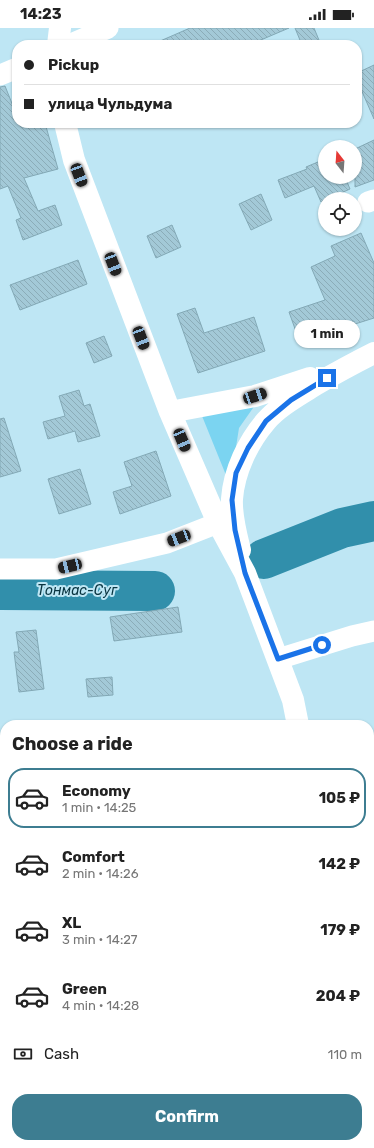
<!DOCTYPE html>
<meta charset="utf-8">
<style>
:root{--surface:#fff;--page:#f2f2f2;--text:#222;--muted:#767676;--line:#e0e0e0;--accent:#3d7d91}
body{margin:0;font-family:Rubik,sans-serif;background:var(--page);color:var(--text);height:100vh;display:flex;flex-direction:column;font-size:15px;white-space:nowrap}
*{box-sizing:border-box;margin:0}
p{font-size:13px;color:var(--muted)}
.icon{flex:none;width:22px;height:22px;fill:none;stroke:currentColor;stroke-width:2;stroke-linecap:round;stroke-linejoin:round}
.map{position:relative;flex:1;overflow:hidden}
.details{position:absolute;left:0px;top:692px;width:374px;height:428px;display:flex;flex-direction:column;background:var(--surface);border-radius:16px 16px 0 0;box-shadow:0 1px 3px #0004}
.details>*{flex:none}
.top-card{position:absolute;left:12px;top:12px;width:350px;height:88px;border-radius:16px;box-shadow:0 1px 3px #0004;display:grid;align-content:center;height:88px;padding:0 12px;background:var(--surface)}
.needle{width:26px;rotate:343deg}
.buttons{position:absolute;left:318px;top:112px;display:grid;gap:8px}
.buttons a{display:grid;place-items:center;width:44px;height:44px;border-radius:50%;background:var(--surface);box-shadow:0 1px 3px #0004;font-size:20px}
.end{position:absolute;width:18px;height:18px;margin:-9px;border:5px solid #1a73e8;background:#fff;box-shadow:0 0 0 2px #fff}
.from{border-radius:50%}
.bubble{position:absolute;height:28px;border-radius:14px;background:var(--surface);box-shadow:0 1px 3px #0004;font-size:13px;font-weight:700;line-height:28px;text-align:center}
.car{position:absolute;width:12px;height:24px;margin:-12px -6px;border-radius:5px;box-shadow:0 0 3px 1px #0007;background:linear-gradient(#222 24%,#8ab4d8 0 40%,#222 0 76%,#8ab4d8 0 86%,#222 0)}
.top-card b{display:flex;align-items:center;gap:14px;height:38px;font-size:15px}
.top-card b+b{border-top:1px solid var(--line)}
.top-card i{width:10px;height:10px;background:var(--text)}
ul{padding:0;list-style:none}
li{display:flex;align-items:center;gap:12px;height:60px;margin:0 8px 6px;padding:0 4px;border:2px solid transparent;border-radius:16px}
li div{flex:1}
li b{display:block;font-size:15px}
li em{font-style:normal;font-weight:700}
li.current{border-color:var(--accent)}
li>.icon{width:36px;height:36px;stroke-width:1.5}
h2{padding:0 12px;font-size:18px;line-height:48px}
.pay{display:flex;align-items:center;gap:10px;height:44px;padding:0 12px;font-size:15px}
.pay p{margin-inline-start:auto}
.cta{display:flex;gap:8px;margin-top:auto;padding:8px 12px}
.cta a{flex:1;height:46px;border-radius:16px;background:var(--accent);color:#fff;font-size:16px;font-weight:700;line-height:46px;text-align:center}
.status{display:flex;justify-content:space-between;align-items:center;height:28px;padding:0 20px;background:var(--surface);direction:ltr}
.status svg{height:11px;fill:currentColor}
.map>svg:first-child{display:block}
.green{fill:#7bd4f1}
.cemetery{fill:url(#cemetery-stones)}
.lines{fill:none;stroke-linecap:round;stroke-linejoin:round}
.river{stroke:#318fab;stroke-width:40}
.building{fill:url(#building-back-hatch);stroke:#83a9b6}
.minor{stroke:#fff;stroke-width:21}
.major{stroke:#fff;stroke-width:22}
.route{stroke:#1a73e8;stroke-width:5}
.labels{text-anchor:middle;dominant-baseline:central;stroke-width:4;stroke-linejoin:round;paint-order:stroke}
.water-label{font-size:14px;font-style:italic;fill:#093541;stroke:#bee6f4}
</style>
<div class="status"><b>14:23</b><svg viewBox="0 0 49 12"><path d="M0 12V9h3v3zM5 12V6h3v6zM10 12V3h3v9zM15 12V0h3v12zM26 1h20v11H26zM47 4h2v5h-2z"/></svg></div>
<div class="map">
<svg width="374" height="1120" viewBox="0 0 374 1120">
<defs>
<pattern id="cemetery-stones" width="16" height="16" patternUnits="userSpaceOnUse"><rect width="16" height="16" fill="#7bd4f1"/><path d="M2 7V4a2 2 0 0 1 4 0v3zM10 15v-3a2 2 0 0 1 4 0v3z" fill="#69b5ce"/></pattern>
<pattern id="building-back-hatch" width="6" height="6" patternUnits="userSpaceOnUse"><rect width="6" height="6" fill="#a3c9d7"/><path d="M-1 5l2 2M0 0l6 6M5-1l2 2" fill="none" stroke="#8bacb8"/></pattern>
</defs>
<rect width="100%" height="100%" fill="#bee6f4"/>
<path class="green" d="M267,360L239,400L230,457L200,383Z
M369,816L374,817V902H369Z"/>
<path class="cemetery" d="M0,805L5,807V1115H353L355,1120H0Z"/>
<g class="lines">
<path class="river" d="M264,531L342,500L374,493
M0,562L155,563"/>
</g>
<path class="building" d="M190,0H289L249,17H151Z
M295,0H314L321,17H302Z
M374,37V91L357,52V45Z
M5,58L17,88V95H45L58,141L24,150L38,183L55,177L62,197L23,212L16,192L21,190L8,158L0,161V59Z
M374,112V152L355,159V121Z
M325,131V149H345L350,161L321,174L314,158L285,170L278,152L307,141L306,139Z
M261,166L272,192L251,202L239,176Z
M172,197L181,219L156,230L147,208Z
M361,205L374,235V290L355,296L354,293L299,312L289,284L325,272L311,239L335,228L331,218Z
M78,232L87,256L20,282L10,257Z
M195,280L204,305L254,289L265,323L198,345L177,286Z
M104,308L112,328L94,335L86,315Z
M79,362L84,378L90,376L100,408L78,414L75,403L48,411L43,394L65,388L59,368Z
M4,390L21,443L0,449V391Z
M156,423L171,468L120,486L113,464L132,458L124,434Z
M80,441L91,476L59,486L48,451Z
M178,579L182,604L114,613L110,589Z
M36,602L44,661L19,664L14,624H19L16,604Z
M112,649L113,667L88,669L86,651Z"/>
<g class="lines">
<path class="minor" d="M69,17L108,0
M0,47L17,40
M368,174L374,172
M0,541H56L167,515L218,495
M278,631L352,608L374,603
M0,774H5"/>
<path class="major" d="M58,17L60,0
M65,95L74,132L170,384L218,495L245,545L293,672L298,697
M170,384L255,368L310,350
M240,522C236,506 231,488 232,471C234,443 248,414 266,393C279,378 298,368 315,357C334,346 354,335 374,325
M369,782L374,787
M369,920H374
M369,991L374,1000"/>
</g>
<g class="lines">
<path class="route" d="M322,617L278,631L245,545L235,502L232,472L236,445L248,420L266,393L291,372L327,350"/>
</g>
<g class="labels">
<g class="water-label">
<text x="77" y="562">Тонмас-Суг</text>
</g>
</g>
</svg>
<div class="buttons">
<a><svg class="needle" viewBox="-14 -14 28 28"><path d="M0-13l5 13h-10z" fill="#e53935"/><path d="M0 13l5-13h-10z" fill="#767676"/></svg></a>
<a><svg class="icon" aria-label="locate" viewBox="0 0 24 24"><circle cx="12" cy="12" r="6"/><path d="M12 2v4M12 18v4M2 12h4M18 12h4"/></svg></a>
</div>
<i class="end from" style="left:322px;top:617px"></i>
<i class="end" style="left:327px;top:350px"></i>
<div class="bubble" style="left:294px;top:292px;width:66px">1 min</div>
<i class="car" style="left:79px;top:147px;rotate:159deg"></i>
<i class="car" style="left:113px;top:236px;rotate:159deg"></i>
<i class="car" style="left:141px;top:310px;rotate:159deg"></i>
<i class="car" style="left:255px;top:368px;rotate:72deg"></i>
<i class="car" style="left:182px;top:412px;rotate:157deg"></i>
<i class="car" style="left:179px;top:510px;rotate:249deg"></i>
<i class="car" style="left:70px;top:538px;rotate:257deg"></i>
<div class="top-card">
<b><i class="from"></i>Pickup</b>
<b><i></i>улица Чульдума</b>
</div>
<section class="details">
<h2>Choose a ride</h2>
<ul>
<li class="current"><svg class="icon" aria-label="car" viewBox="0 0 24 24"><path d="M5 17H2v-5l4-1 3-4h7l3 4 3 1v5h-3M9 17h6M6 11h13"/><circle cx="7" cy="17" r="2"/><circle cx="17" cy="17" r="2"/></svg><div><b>Economy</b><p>1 min · 14:25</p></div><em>105 ₽</em></li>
<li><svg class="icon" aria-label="car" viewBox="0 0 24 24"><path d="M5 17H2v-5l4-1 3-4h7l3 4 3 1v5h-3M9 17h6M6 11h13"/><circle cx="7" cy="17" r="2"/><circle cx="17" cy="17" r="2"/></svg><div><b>Comfort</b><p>2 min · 14:26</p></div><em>142 ₽</em></li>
<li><svg class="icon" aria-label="car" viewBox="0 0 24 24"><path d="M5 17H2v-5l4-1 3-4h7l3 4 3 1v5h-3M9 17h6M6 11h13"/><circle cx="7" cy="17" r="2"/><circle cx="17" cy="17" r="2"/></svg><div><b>XL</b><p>3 min · 14:27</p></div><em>179 ₽</em></li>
<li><svg class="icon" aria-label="car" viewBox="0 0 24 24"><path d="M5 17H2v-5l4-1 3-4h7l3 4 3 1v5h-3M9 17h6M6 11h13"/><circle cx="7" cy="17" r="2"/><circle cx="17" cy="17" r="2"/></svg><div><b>Green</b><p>4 min · 14:28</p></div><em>204 ₽</em></li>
</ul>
<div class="pay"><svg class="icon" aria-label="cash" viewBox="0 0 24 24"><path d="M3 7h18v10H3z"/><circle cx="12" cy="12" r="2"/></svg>Cash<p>110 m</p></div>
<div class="cta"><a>Confirm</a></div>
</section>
</div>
